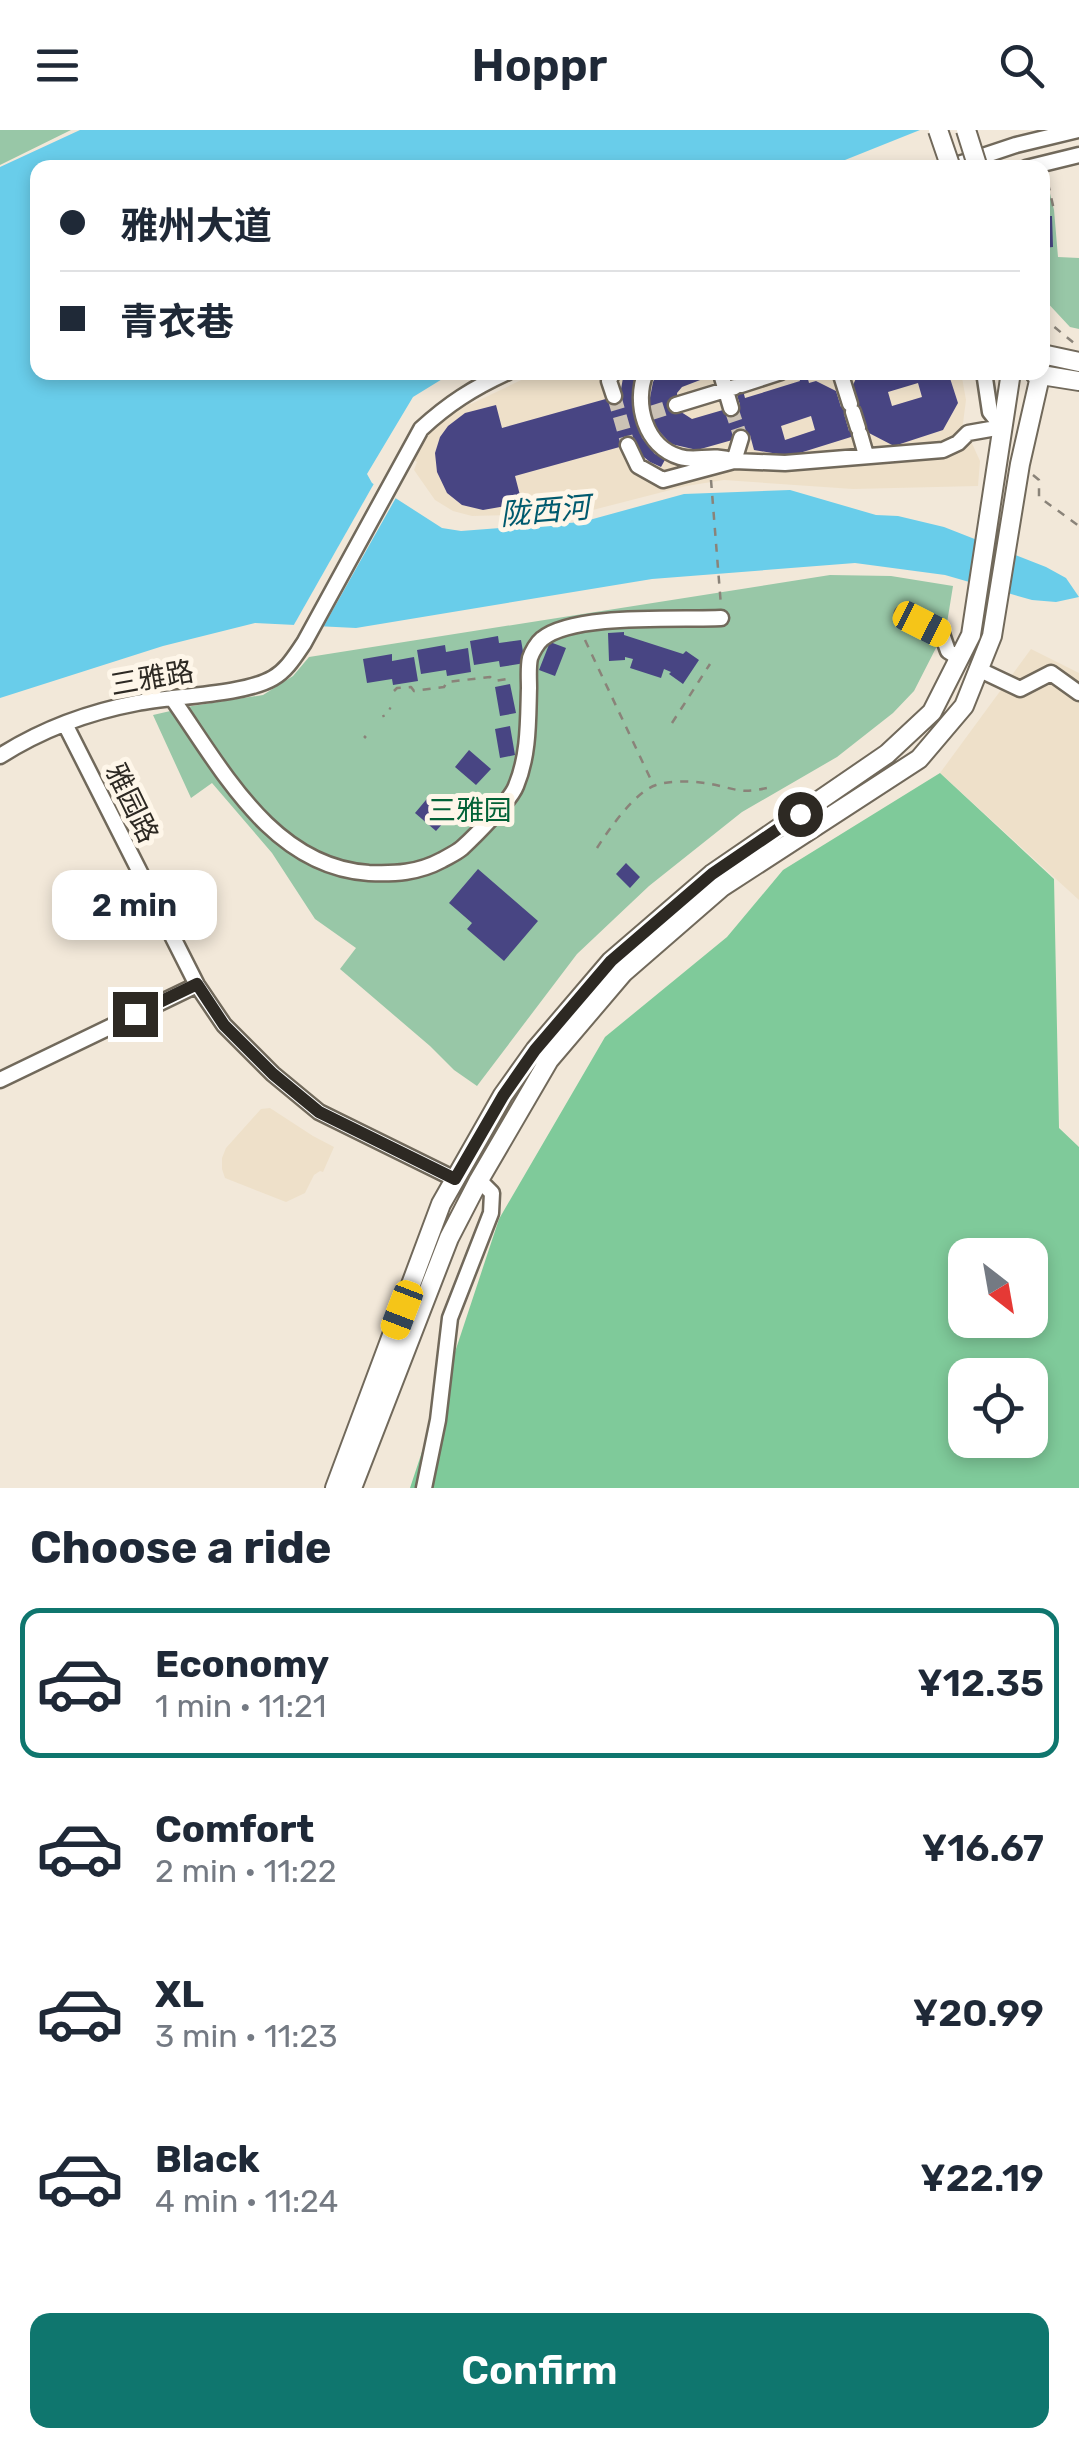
<!DOCTYPE html>
<meta charset="utf-8">
<style>
:root{--surface:#fff;--page:#f6f6f7;--text:#1f2937;--muted:#747a83;--line:#e0e1e3;--accent:#0f766e}
body{margin:0;font-family:Rubik,"Noto Sans SC",sans-serif;background:var(--page);color:var(--text);height:100vh;display:flex;flex-direction:column;font-size:38px;white-space:nowrap}
*{box-sizing:border-box;margin:0}
p{font-size:32px;color:var(--muted)}
.icon{flex:none;width:55px;height:55px;fill:none;stroke:currentColor;stroke-width:2;stroke-linecap:round;stroke-linejoin:round}
.map{position:relative;height:1358px;overflow:hidden}
.details{display:flex;flex-direction:column;background:var(--surface);flex:1}
.details>*{flex:none}
.guide{position:absolute;left:30px;top:30px;width:1020px;height:220px;border-radius:20px;box-shadow:0 5px 15px #0003;display:grid;align-content:center;height:220px;padding:0 30px;background:var(--surface)}
.needle{width:65px;rotate:149deg}
.controls{position:absolute;left:948px;top:1108px;display:grid;gap:20px}
.controls a{display:grid;place-items:center;width:100px;height:100px;border-radius:20px;background:var(--surface);box-shadow:0 5px 15px #0003;font-size:50px}
.end{position:absolute;width:45px;height:45px;margin:-22px;border:12px solid #2d2923;background:#fff;box-shadow:0 0 0 5px #fff}
.from{border-radius:50%}
.bubble{position:absolute;height:70px;border-radius:20px;background:var(--surface);box-shadow:0 5px 15px #0003;font-size:32px;font-weight:600;line-height:70px;text-align:center}
.car{position:absolute;width:30px;height:60px;margin:-30px -15px;border-radius:12px;box-shadow:0 0 8px 2px #0007;background:linear-gradient(#f5c518 24%,#345 0 40%,#f5c518 0 76%,#345 0 86%,#f5c518 0)}
.guide b{display:flex;align-items:center;gap:35px;height:95px;font-size:38px}
.guide b+b{border-top:2px solid var(--line)}
.guide i{width:25px;height:25px;background:var(--text)}
ul{padding:0;list-style:none}
li{display:flex;align-items:center;gap:30px;height:150px;margin:0 20px 15px;padding:0 10px;border:5px solid transparent;border-radius:20px}
li div{flex:1}
li b{display:block;font-size:38px}
li em{font-style:normal;font-weight:600}
li.on{border-color:var(--accent)}
li>.icon{width:90px;height:90px;stroke-width:1.5}
h2{padding:0 30px;font-size:45px;line-height:120px}
.cta{display:flex;gap:20px;margin-top:auto;padding:20px 30px}
.cta a{flex:1;height:115px;border-radius:20px;background:var(--accent);color:#fff;font-size:40px;font-weight:600;line-height:115px;text-align:center}
header{display:flex;justify-content:space-between;align-items:center;height:130px;padding:0 30px;background:var(--surface);font-size:45px;font-weight:600}
.map>svg:first-child{display:block}
.built{fill:#eee0c9}
.green{fill:#98c7a7}
.forest{fill:#7fca9a;fill-rule:evenodd}
.water{fill:#69cdea}
.pier{fill:#f2e8d9}
.building{fill:#484583;fill-rule:evenodd}
.lines{fill:none;stroke-linecap:round;stroke-linejoin:round}
.minor-tunnel{stroke:#cbc2b5;stroke-width:14;stroke-dasharray:14 7;stroke-linecap:butt}
.minor-casing{stroke:#71695b;stroke-width:19}
.major-casing{stroke:#71695b;stroke-width:22}
.path{stroke:#8a8379;stroke-width:2.5;stroke-dasharray:8 8;stroke-linecap:butt}
.minor{stroke:#fff;stroke-width:14}
.major{stroke:#fff;stroke-width:18}
.major-bridge-casing{stroke:#71695b;stroke-width:22;stroke-linecap:butt}
.major-bridge{stroke:#fff;stroke-width:18}
.route{stroke:#2d2923;stroke-width:12}
.labels{text-anchor:middle;dominant-baseline:central;stroke-width:10;stroke-linejoin:round;paint-order:stroke}
.street-label{font-size:28px;fill:#2d2923;stroke:#fef6e9}
.park-label{font-size:28px;fill:#026136;stroke:#fef6e9}
.water-label{font-size:30px;font-style:italic;fill:#005a6e;stroke:#fef6e9}
</style>
<header><svg class="icon" aria-label="menu" viewBox="0 0 24 24"><path d="M4 6h16M4 12h16M4 18h16"/></svg>Hoppr<svg class="icon" aria-label="search" viewBox="0 0 24 24"><circle cx="10" cy="10" r="6"/><path d="M15 15l6 6"/></svg></header>
<div class="map">
<svg width="1079" height="1358" viewBox="0 0 1079 1358">
<rect width="100%" height="100%" fill="#f2e8d9"/>
<path class="built" d="M961,242L966,270L962,301L970,309L980,331L978,356L853,359L724,350L686,356L581,383L472,386L453,381L435,370L414,340L417,332L412,329L429,302L453,280L468,271L471,274L536,243Z
M1031,519L1079,543V770L940,643Z
M270,978L313,1006L334,1017L323,1042L320,1041L314,1045L305,1063L286,1072L225,1048L222,1039V1028L226,1018L261,979Z"/>
<path class="green" d="M0,0H71L0,35Z
M1046,47L1054,80L1058,127L1079,128V199L1070,197L1043,168L1042,48Z
M830,445L891,446L953,456L947,493L938,514L914,561L893,583L837,627L742,682L649,756L577,824L477,956L454,940L430,916L340,839L356,818L315,789L272,723L212,653L191,668L153,585L192,576L263,565L293,546L309,527Z"/>
<path class="forest" d="M940,643L1054,749L1059,998L1079,1017V1358H410L499,1089L605,907L727,807L783,740ZM965,1125H1030V1190H965ZM965,1245H1030V1310H965Z"/>
<path class="water" d="M80,0H920L825,38H38V242L452,243L413,267L367,344L372,353L442,398L461,401L582,392L684,364L790,360L876,385L898,386L944,397L1046,437L1066,448L1079,467L1056,472L1032,470L945,445L855,433L652,449L356,498L255,493L163,516L0,568V37Z"/>
<path class="pier" d="M376,350L398,364L321,501L291,500Z"/>
<path class="building" d="M1042,86H1052L1053,117L1042,118Z
M624,242H638L634,251L632,266L642,308L655,324L666,328L661,337L650,332L640,324L634,313L515,346L522,373L483,380L462,375L447,363L437,342L435,323L440,307L448,296L465,283L496,275L502,298L620,265Z
M658,242H721L682,257L677,263L678,280L692,289L740,275L730,242H738L745,268L800,251L797,242H806L809,253L816,251L836,261L841,277L858,272L853,255L859,242H948L958,273L943,300L894,316L867,302L790,326L754,320L750,305L697,320L671,314L655,297L649,273L653,252ZM918,253L922,267L892,276L888,262ZM860,279L865,296L849,301L844,284ZM811,286L815,300L785,310L781,296Z
M624,502V505L683,524L686,521L699,530L683,554L669,544L671,542L664,539L661,548L630,538L633,529L625,527V530L609,531L608,503Z
M498,506L499,513L521,510L525,533L500,537L499,531L474,535L470,511Z
M550,512L566,518L555,546L539,540Z
M445,515L446,522L468,518L471,542L447,546L446,540L421,544L417,520Z
M392,524V531L414,527L418,551L393,555L392,549L367,553L363,529Z
M510,554L516,583L500,586L495,557Z
M510,596L515,625L500,628L495,599Z
M469,620L491,639L476,655L455,637Z
M431,664L452,683L436,701L415,683Z
M626,733L640,747L630,758L616,744Z
M478,739L538,791L504,831L467,799L472,793L449,773Z"/>
<g class="lines">
<path class="minor-tunnel" d="M614,266L628,315
M731,278L741,308
M651,283L676,275"/>
<g class="minor-casing">
<path id="minor" d="M947,38L1016,15L1078,0
M1026,38L1079,25
M613,242L609,251L614,266
M646,242C633,273 645,317 680,327C697,332 712,323 734,331L741,308
M840,242L850,274
M721,244L731,278
M741,255L781,242
M676,275L735,257
M853,282L858,298
M860,304L866,325
M628,315L638,336L663,350L734,331L785,333L943,320L958,313L968,303L1002,297L990,282L984,242
M903,484L942,504L948,521L959,528
M980,540L1020,559L1051,543L1079,563
M172,568C222,639 272,737 369,743C395,744 418,743 442,730C449,726 456,723 462,718C474,707 511,670 516,656C529,625 528,591 529,558C529,549 528,537 530,528C532,522 537,513 542,509C573,483 678,490 721,488
M65,594L197,855L224,895L273,944L319,982L455,1049
M0,626C41,600 89,582 137,573C172,566 244,565 273,548C287,540 295,526 304,513L421,299C448,274 473,258 508,242
M0,950L197,855
M424,1358L438,1290L450,1188L491,1083L492,1063L479,1050"/>
</g>
<g class="major-casing">
<path id="major" d="M1042,224L1079,232
M1035,244L1079,251
M335,1358L441,1074L503,965L535,920L611,831L712,744L887,624L932,582L971,505L1011,242
M352,1358L449,1108L479,1050L549,930L623,843L722,757L919,629L964,576L992,506L1020,334L1041,242"/>
</g>
<path class="path" d="M1042,81L1054,80L1047,49
M1042,187L1074,213L1079,214
M1033,345L1039,350V367L1079,396
M711,350L721,476
M585,510L652,652
M394,561L397,558L411,557L414,561L444,557L447,552L490,547L494,551L513,548
M389,578L391,579
M383,585L384,587
M672,593L710,534
M364,606L366,608
M597,718C609,699 635,662 656,655C671,650 695,651 711,654C740,660 740,664 772,657"/>
<use href="#minor" class="minor"/>
<use href="#major" class="major"/>
<g class="major-bridge-casing">
<path id="major-bridge" d="M938,0L951,38
M966,0L978,38"/>
</g>
<use href="#major-bridge" class="major-bridge"/>
</g>
<g class="lines">
<path class="route" d="M135,884L197,854L224,895L273,944L319,982L455,1049L503,966L535,920L611,831L712,744L800,684"/>
</g>
<g class="labels">
<g class="street-label">
<text transform="translate(152 548) rotate(-10)">三雅路</text>
<text transform="translate(132 673) rotate(64)">雅园路</text>
</g>
<g class="park-label">
<text x="470" y="680">三雅园</text>
</g>
<g class="water-label">
<text transform="translate(545 381) rotate(-5)">陇西河</text>
</g>
</g>
</svg>
<div class="controls">
<a><svg class="needle" viewBox="-14 -14 28 28"><path d="M0-13l5 13h-10z" fill="#e53935"/><path d="M0 13l5-13h-10z" fill="#747a83"/></svg></a>
<a><svg class="icon" aria-label="locate" viewBox="0 0 24 24"><circle cx="12" cy="12" r="6"/><path d="M12 2v4M12 18v4M2 12h4M18 12h4"/></svg></a>
</div>
<i class="end from" style="left:800px;top:684px"></i>
<i class="end" style="left:135px;top:884px"></i>
<div class="bubble" style="left:52px;top:740px;width:165px">2 min</div>
<i class="car" style="left:922px;top:494px;rotate:117deg"></i>
<i class="car" style="left:402px;top:1180px;rotate:201deg"></i>
<div class="guide">
<b><i class="from"></i>雅州大道</b>
<b><i></i>青衣巷</b>
</div>
</div>
<section class="details">
<h2>Choose a ride</h2>
<ul>
<li class="on"><svg class="icon" aria-label="car" viewBox="0 0 24 24"><path d="M5 17H2v-5l4-1 3-4h7l3 4 3 1v5h-3M9 17h6M6 11h13"/><circle cx="7" cy="17" r="2"/><circle cx="17" cy="17" r="2"/></svg><div><b>Economy</b><p>1 min · 11:21</p></div><em>¥12.35</em></li>
<li><svg class="icon" aria-label="car" viewBox="0 0 24 24"><path d="M5 17H2v-5l4-1 3-4h7l3 4 3 1v5h-3M9 17h6M6 11h13"/><circle cx="7" cy="17" r="2"/><circle cx="17" cy="17" r="2"/></svg><div><b>Comfort</b><p>2 min · 11:22</p></div><em>¥16.67</em></li>
<li><svg class="icon" aria-label="car" viewBox="0 0 24 24"><path d="M5 17H2v-5l4-1 3-4h7l3 4 3 1v5h-3M9 17h6M6 11h13"/><circle cx="7" cy="17" r="2"/><circle cx="17" cy="17" r="2"/></svg><div><b>XL</b><p>3 min · 11:23</p></div><em>¥20.99</em></li>
<li><svg class="icon" aria-label="car" viewBox="0 0 24 24"><path d="M5 17H2v-5l4-1 3-4h7l3 4 3 1v5h-3M9 17h6M6 11h13"/><circle cx="7" cy="17" r="2"/><circle cx="17" cy="17" r="2"/></svg><div><b>Black</b><p>4 min · 11:24</p></div><em>¥22.19</em></li>
</ul>
<div class="cta"><a>Confirm</a></div>
</section>
